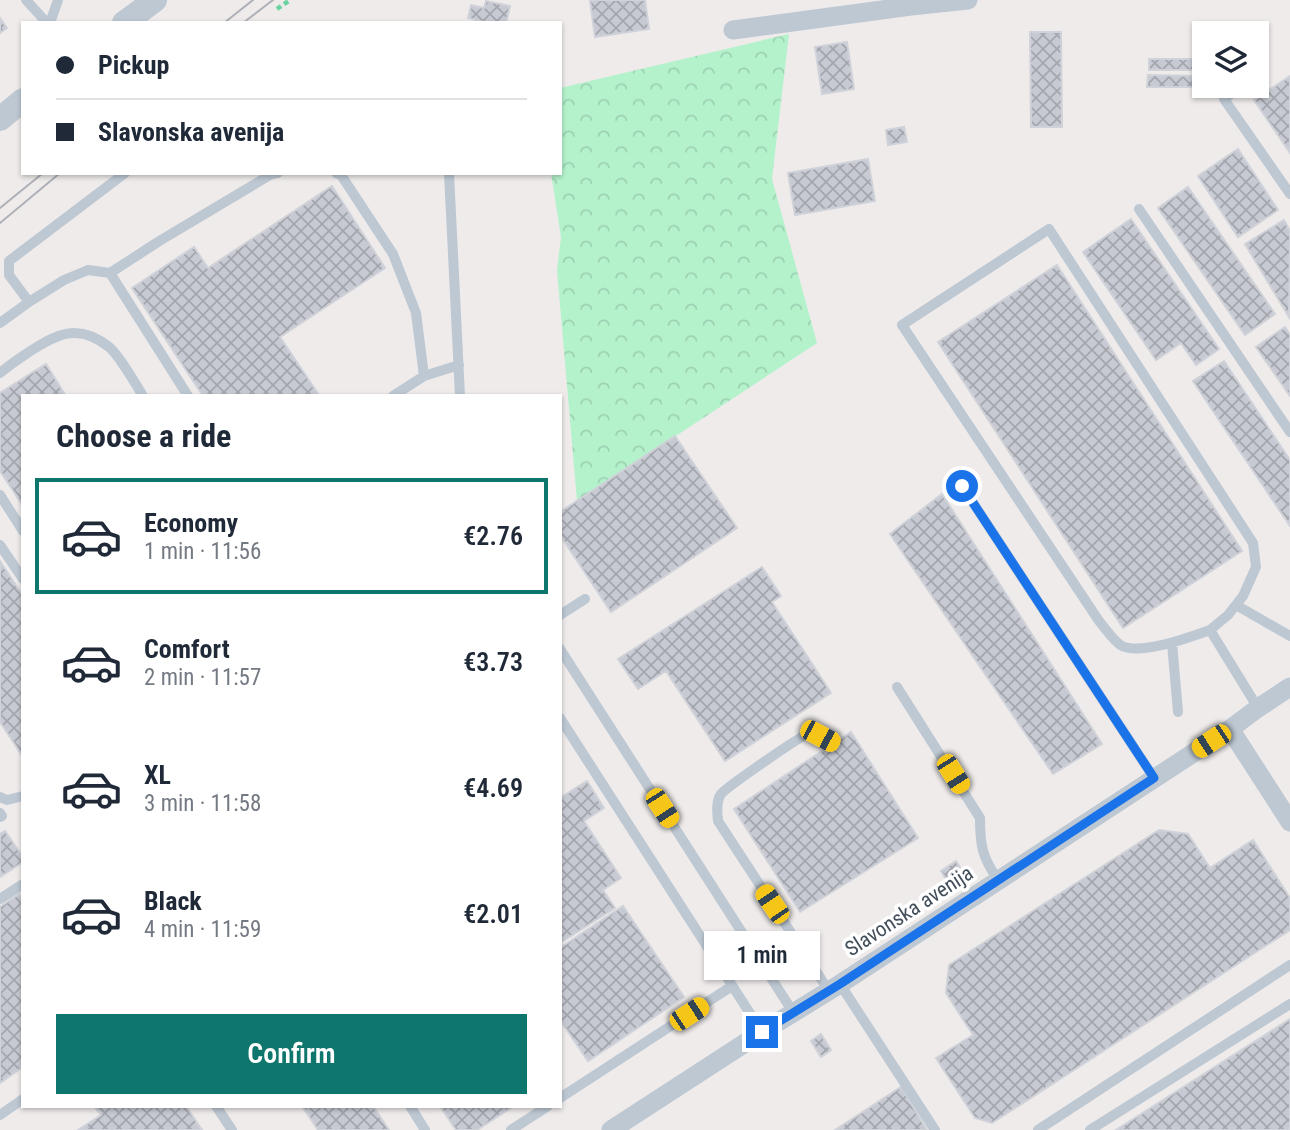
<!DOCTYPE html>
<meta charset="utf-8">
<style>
:root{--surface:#fff;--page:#f2f2f3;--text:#1f2937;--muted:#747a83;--line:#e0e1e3;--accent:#0f766e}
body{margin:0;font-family:"Roboto Condensed",sans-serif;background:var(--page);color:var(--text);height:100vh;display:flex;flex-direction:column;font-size:26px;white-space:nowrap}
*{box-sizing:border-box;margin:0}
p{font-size:23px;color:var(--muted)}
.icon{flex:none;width:38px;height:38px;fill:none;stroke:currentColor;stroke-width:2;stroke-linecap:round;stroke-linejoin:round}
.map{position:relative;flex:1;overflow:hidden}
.side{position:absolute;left:21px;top:394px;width:541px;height:714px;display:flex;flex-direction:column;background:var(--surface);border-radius:0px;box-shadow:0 2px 5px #0004}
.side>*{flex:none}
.top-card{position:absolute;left:21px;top:21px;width:541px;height:154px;border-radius:0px;box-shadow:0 2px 5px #0004;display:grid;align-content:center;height:154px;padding:0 35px;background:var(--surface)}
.buttons{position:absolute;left:1192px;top:21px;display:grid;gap:14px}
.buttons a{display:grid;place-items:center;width:77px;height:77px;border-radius:0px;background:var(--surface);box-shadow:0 2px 5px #0004;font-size:35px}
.end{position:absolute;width:32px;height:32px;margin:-16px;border:9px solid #1a73e8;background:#fff;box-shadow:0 0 0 4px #fff}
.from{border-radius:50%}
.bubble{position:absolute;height:49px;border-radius:0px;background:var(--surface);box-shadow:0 2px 5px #0004;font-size:23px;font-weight:600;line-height:49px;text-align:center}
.car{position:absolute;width:21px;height:42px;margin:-21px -10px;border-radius:9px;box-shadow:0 0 5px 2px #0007;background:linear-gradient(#f5c518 24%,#345 0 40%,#f5c518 0 76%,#345 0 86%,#f5c518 0)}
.top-card b{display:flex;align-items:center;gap:24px;height:66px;font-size:26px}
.top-card b+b{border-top:2px solid var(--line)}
.top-card i{width:18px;height:18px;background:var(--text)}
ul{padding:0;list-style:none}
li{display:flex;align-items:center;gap:21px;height:116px;margin:0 14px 10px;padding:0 21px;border:4px solid transparent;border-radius:0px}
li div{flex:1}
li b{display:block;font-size:26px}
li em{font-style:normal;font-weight:600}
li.selected{border-color:var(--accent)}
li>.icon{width:63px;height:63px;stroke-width:1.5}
h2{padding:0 35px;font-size:32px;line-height:84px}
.button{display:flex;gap:14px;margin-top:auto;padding:14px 35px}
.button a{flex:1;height:80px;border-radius:0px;background:var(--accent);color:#fff;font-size:28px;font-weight:600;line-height:80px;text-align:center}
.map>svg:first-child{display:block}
.forest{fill:url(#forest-crowns)}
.building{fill:url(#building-cross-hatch);stroke:#cfd2d8;stroke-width:2}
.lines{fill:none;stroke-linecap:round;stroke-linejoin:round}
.path{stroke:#6ad39f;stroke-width:4.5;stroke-dasharray:5 3.5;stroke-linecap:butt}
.service{stroke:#bdc8d3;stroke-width:10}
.minor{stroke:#bdc8d3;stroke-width:19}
.tertiary{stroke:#bdc8d3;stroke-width:24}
.tram{stroke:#adb1b7;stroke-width:2}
.route{stroke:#1a73e8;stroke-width:9}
.labels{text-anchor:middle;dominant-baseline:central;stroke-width:7;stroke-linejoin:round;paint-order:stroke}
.street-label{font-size:21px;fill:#434f5b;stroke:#fff}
</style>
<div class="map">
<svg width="1290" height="1130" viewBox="0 0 1290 1130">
<defs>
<pattern id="forest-crowns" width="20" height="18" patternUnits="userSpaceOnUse" patternTransform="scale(1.75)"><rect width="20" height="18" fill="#b4f2cc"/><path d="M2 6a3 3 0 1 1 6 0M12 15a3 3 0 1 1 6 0" fill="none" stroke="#9cd1b1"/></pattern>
<pattern id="building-cross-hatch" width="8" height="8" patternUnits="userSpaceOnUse" patternTransform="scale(1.75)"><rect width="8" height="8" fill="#c7cad2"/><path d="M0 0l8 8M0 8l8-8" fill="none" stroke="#a3a6ad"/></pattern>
</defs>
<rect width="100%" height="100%" fill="#efebeb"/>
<path class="forest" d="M789,34L772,179L817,343L577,501L557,270L561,237L551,173H560V88Z"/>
<path class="building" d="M599,0H645L649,29L595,37L590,1Z
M486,1L510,6L506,23H483L484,22L468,18L471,5L484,8Z
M0,18L7,28L0,33Z
M1030,32H1061L1062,127H1031Z
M847,42L854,89L822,94L815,47Z
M1149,59H1197L1196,70H1149Z
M1148,75L1195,76L1194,87H1147Z
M1290,76V153L1254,100Z
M904,127L907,142L888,145L886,130Z
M1238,149L1278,210L1238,237L1198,176Z
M868,159L875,201L795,215L788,173Z
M332,186L385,268L280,337L319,395L203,396L132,288L194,247L208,268Z
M1188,187L1275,314L1245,335L1158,208Z
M1131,219L1219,349L1196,365L1181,343L1156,360L1083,252Z
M1284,220L1290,231L1289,317L1245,244Z
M1057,265L1242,551L1123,628L938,342Z
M1285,327L1290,335V396L1256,347Z
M1224,361L1290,460V526L1193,381Z
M46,364L66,396H23V506L0,471V393Z
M675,436L737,528L611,612L560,535V512Z
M942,494L1102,744L1053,774L890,534Z
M0,561L23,596V757L0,722Z
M762,567L781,596L772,602L831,693L725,761L666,671L638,689L618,659Z
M851,732L918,838L800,912L734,809Z
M587,781L604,808L584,821L621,878L603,890L615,908L560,943V798Z
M1159,830L1188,834L1210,868L1253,840L1290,898V930L992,1123L975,1118L936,1058L973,1035L946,993L949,965Z
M5,831L23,857V862L0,877V834Z
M956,861L963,872L948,882L941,871Z
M19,894L23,900V1067L0,1083V907Z
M623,906L684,997L588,1061L562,1023L560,1025V948Z
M1290,1019V1130H1116Z
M821,1034L831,1050L821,1057L811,1041Z
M901,1087L927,1130H835Z
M94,1106H186L202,1130H78L101,1115Z
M302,1106H373L389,1130H318Z
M440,1106H514L477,1130H456Z"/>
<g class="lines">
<path class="path" d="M277,9L290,0"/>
<path class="service" d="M26,0L47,23
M50,23L58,0
M1256,76L1257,75
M1242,86L1224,99L1290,194
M336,173L341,175L393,254L416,313L424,376L393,396
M449,173L460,396
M1139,209L1290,432
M110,273L188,396
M29,302L9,275V261L125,173
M0,323L29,302L64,280L88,270L110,273L161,240L270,175L278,173
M0,373C8,366 17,360 26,354C56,334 78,322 109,347C119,355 135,383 143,396
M424,376L459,365
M962,486L1154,778
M0,495L23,531
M0,545L23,579
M1236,605L1290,636
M560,615L585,599
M1210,630C1190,637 1143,655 1122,646C1113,641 1106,629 1099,621L902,325L1049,229L1253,543L1256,567L1243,596L1228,615L1210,630L1258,708
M1172,643L1178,712
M560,649L793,1012
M897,687L980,818C980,845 982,857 998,880
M560,718L762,1032
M0,797L7,800L23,796
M0,813L2,816L0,817
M0,899L23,884
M840,984L935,1130
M829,991L718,821C717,812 716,801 721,794C727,787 800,736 808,734C817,732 827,739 834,743
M560,1098L732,986
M216,1106L232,1130
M410,1106L425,1130
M0,1115L23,1099
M511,1130L548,1106
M1038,1130L1290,965
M1090,1130L1290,1004"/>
<path class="minor" d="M733,30L911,6L968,0
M1230,729L1290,822
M611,1130L762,1032L840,984L1230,729L1258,708L1290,687"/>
<path class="tertiary" d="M124,23L155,0
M0,119L23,100"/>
<path class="tram" d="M224,23L253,0
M243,23L273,0
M0,208L43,173
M0,223L60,173"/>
</g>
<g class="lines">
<path class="route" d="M762,1032L840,984L1154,778L962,486"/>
</g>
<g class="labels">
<g class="street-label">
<text transform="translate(909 911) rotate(-33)">Slavonska avenija</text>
</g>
</g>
</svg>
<div class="buttons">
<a><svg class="icon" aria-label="layers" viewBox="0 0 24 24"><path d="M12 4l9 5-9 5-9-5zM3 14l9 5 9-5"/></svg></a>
</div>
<i class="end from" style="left:962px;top:486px"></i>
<i class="end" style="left:762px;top:1032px"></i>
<div class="bubble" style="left:704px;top:931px;width:116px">1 min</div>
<i class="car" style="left:820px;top:736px;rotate:118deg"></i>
<i class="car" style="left:1211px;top:741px;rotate:237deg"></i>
<i class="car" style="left:953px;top:774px;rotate:148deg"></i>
<i class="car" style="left:662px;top:808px;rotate:147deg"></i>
<i class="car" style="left:772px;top:904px;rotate:326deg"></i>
<i class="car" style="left:689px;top:1014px;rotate:57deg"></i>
<div class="top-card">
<b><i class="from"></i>Pickup</b>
<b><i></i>Slavonska avenija</b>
</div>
<section class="side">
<h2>Choose a ride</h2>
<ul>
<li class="selected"><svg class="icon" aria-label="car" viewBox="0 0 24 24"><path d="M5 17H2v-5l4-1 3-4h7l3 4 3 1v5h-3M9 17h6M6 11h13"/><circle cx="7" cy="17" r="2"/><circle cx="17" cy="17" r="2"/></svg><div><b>Economy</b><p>1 min · 11:56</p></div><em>€2.76</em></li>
<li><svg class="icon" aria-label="car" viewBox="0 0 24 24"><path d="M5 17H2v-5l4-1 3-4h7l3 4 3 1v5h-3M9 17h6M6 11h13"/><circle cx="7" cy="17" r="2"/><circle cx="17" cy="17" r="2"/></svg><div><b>Comfort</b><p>2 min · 11:57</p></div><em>€3.73</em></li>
<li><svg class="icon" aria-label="car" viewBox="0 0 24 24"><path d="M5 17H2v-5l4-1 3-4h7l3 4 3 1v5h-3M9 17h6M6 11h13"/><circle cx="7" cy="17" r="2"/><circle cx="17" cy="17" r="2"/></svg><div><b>XL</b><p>3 min · 11:58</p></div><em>€4.69</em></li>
<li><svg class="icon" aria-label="car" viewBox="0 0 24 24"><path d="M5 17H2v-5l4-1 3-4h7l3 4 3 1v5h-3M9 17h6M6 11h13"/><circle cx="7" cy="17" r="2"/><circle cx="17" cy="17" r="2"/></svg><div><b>Black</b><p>4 min · 11:59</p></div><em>€2.01</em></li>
</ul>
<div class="button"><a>Confirm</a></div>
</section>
</div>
